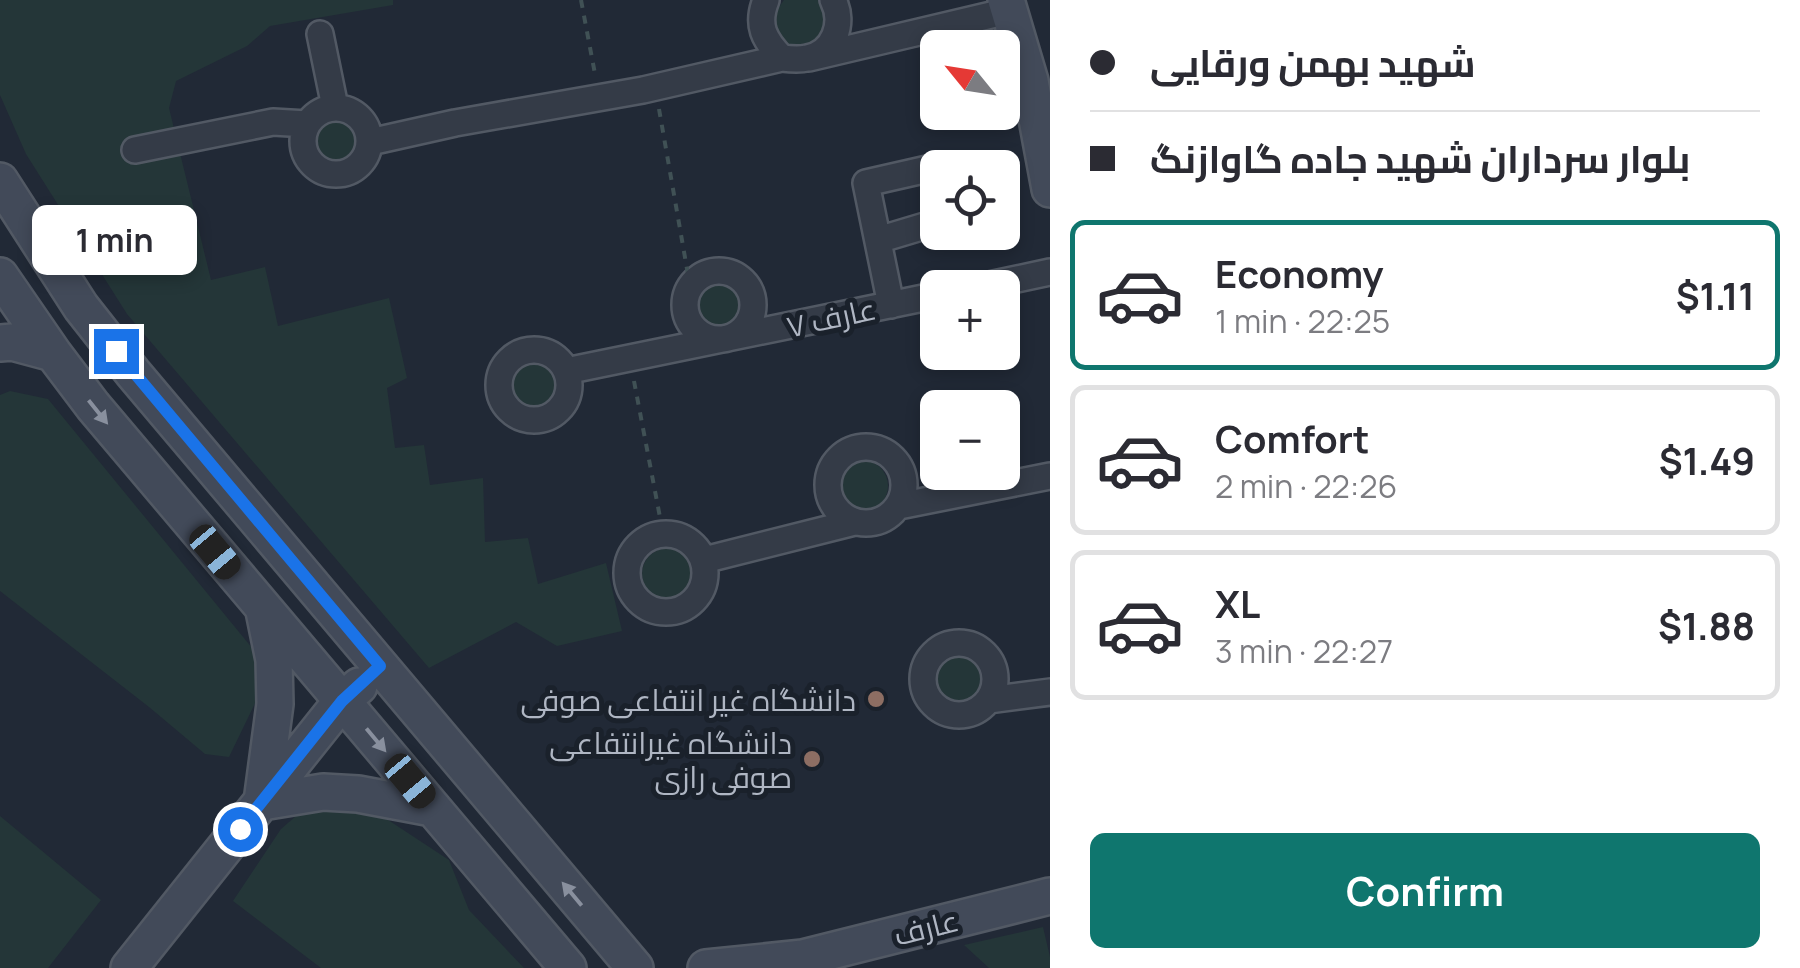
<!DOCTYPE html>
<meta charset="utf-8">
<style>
:root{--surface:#fff;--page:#f7f7f7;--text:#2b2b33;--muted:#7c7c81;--line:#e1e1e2;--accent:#0f766e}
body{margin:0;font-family:Manrope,Cairo,sans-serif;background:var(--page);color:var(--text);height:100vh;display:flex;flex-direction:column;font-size:38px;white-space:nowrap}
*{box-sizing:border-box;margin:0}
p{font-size:32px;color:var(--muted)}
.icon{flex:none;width:55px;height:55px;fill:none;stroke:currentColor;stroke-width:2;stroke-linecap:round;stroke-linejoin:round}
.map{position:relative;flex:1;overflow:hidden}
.sheet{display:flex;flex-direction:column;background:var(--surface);width:750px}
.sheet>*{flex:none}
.guide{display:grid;align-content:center;height:220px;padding:0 40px;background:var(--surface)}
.needle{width:65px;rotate:300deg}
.controls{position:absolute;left:920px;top:30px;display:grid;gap:20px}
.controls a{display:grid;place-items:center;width:100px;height:100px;border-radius:15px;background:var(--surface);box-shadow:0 5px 15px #0003;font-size:50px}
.end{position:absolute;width:45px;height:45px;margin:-22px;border:12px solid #1a73e8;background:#fff;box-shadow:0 0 0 5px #fff}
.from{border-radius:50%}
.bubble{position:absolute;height:70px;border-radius:15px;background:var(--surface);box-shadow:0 5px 15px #0003;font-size:32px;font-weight:700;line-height:70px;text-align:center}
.car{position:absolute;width:30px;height:60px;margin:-30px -15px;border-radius:12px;box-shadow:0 0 8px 2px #0007;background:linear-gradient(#222 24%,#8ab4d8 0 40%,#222 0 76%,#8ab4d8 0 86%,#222 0)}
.guide b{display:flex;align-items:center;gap:35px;height:95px;font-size:38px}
.guide b+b{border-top:2px solid var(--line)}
.guide i{width:25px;height:25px;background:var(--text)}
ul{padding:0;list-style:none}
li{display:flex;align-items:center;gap:30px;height:150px;margin:0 20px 15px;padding:0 20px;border:5px solid var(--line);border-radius:15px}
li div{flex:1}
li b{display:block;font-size:38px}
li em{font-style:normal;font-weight:700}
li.current{border-color:var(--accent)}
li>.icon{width:90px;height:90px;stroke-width:1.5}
.cta{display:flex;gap:20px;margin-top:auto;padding:20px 40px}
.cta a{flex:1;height:115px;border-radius:15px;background:var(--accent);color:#fff;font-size:40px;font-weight:700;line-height:115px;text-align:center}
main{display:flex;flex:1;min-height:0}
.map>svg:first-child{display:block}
.green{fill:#243638}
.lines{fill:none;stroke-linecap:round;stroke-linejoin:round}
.street-casing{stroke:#525964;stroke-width:30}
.secondary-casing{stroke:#525964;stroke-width:40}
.path{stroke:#405155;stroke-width:4;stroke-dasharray:8 8;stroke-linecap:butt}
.street{stroke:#343b47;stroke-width:25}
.secondary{stroke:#424a59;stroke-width:35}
.oneway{fill:#89909e}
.route{stroke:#1a73e8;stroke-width:12}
.education-dot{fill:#8d6e63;stroke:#1a212b;stroke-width:4}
.labels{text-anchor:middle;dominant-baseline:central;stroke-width:10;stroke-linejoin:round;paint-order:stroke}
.street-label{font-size:30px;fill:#afb6c3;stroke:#1a212b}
.poi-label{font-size:30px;fill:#afb6c3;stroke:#1a212b;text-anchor:end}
</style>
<main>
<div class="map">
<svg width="1050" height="968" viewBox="0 0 1050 968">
<rect width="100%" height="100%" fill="#212936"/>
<path class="green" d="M0,0H393V5L270,26L247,46L176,81L169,108L211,280L265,267L278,326L389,298L407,378L387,388L395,448L424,445L430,485L483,478L485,542L528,538L538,584L606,563L622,631L557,646L516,622L429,668L127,314L26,154L0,95Z
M784,0H818L823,5L829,21L815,45L797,49L781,40L773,23L774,14Z
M309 143a26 26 0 1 1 52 0a26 26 0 1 1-52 0Z
M693 304a26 26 0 1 1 52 0a26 26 0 1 1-52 0Z
M509 387a26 26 0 1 1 52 0a26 26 0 1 1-52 0Z
M10,391L48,399L262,660L259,695L229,757L205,754L149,707L0,591V395Z
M836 486a26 26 0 1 1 52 0a26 26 0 1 1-52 0Z
M642 574a26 26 0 1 1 52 0a26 26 0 1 1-52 0Z
M933 681a26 26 0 1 1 52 0a26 26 0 1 1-52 0Z
M311,803L376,812L449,860L469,910L524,968H321L233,901L281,829Z
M0,816L101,900L48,968H0Z
M1043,927L1050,957V968H989L964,945Z"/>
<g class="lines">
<g class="street-casing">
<path id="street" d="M766,0C756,25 764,40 782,58C790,59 799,60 807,58C834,53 845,23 833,0
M320,34L335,107
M809,58L1008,11
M303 141a33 33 0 1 1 66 0a33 33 0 1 1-66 0Z
M370,142L455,123L643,90L782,58
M135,150L273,122L307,124
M878,240L938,222
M685 305a34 34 0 1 1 68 0a34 34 0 1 1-68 0Z
M975,288L1050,272
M891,305L866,183L932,168L938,196
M499 385a35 35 0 1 1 70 0a35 35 0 1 1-70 0Z
M566,371L938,295
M828 485a38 38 0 1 1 76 0a38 38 0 1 1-76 0Z
M899,506L1050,476
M627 573a39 39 0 1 1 78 0a39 39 0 1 1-78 0Z
M704,560L855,522
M923 679a36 36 0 1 1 72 0a36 36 0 1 1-72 0Z
M989,700L1050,692"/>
</g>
<g class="secondary-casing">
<path id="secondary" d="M1006,0L1030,81L1050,189
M0,181L81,307L133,373L635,968
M0,276L53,353L93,406L568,968
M0,343L12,342L53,353
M264,611L274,660L275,704L262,802L323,792L358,794L432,808
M803,958L1050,896
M129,968L342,701L359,686
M706,968L803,958L791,968"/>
</g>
<path class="path" d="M581,0L595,74
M659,109L690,286
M634,381L663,533"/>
<use href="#street" class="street"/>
<use href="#secondary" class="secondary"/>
</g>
<defs><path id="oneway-solid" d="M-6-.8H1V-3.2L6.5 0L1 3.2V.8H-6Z" transform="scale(2.5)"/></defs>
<g class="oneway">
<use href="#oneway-solid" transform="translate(98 412) rotate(51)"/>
<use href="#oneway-solid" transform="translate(376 740) rotate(50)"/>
<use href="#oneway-solid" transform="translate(572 894) rotate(-130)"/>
</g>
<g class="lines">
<path class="route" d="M116,351L380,666L342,701L240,829"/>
</g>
<g class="education-dot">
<circle cx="876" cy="699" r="10"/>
<circle cx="812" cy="759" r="10"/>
</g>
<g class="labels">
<g class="street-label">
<text transform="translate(831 317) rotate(-12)">عارف ۷</text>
<text transform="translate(926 927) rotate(-14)">عارف</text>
</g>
<g class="poi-label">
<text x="856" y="699">دانشگاه غیر انتفاعی صوفی</text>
<text x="792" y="742">دانشگاه غیرانتفاعی<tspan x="792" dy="34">صوفی رازی</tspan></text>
</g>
</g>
</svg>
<div class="controls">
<a><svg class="needle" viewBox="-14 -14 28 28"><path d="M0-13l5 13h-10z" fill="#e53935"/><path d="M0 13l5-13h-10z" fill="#7c7c81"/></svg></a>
<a><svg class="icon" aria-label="locate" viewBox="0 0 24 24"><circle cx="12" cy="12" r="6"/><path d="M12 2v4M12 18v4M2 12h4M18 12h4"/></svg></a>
<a>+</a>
<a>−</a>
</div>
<i class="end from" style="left:240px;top:829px"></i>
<i class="end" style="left:116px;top:351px"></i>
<div class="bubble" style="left:32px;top:205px;width:165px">1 min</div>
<i class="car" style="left:215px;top:552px;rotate:140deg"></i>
<i class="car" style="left:410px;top:781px;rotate:140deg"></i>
</div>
<section class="sheet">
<div class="guide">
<b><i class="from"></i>شهید بهمن ورقایی</b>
<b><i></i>بلوار سرداران شهید جاده گاوازنگ</b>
</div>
<ul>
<li class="current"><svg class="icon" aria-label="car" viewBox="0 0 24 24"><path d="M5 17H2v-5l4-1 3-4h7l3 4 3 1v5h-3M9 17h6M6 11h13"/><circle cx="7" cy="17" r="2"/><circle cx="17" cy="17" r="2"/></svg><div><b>Economy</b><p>1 min · 22:25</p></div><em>$1.11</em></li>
<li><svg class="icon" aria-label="car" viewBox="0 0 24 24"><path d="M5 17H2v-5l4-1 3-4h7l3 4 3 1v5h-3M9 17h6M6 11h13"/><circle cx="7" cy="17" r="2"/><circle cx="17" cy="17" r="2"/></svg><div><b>Comfort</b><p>2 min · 22:26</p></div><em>$1.49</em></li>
<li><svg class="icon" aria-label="car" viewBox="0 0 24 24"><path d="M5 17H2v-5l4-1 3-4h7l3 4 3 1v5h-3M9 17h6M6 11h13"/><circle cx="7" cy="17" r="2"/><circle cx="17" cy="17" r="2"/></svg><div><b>XL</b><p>3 min · 22:27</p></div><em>$1.88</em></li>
</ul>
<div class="cta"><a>Confirm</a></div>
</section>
</main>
